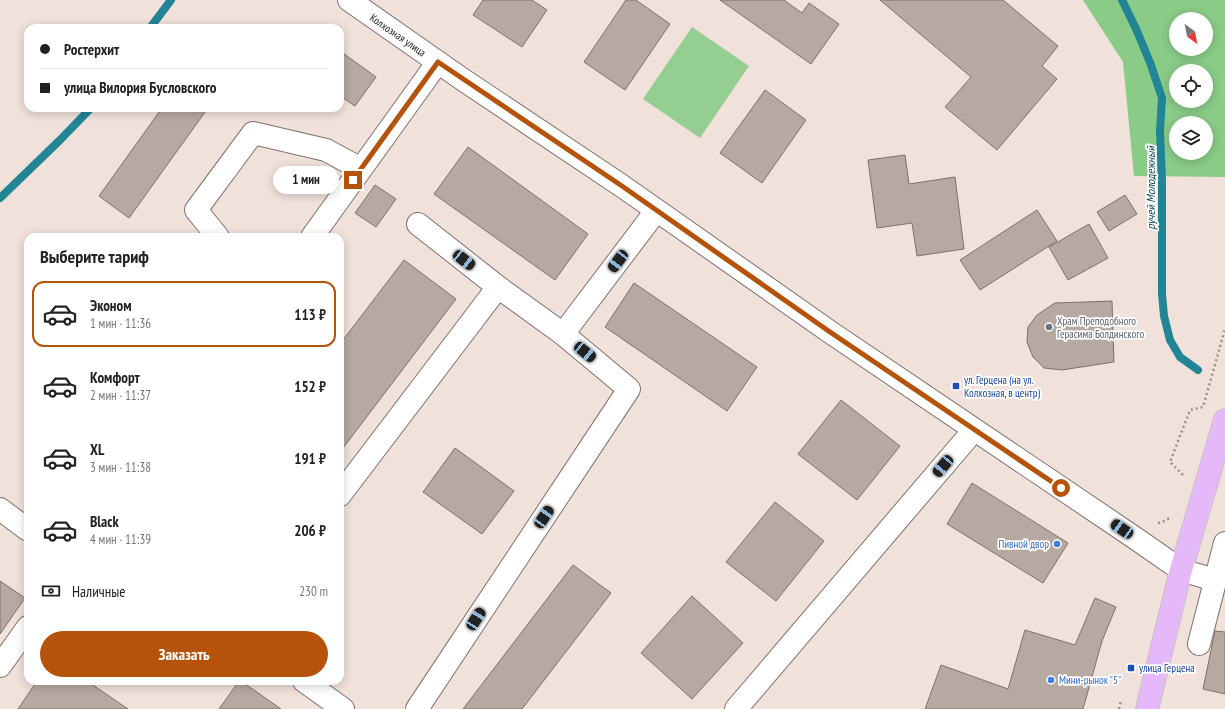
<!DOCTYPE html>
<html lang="ru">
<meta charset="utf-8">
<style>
:root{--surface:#fff;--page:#f6f6f6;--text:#222;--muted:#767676;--line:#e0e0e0;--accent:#b45309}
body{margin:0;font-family:"PT Sans Narrow",sans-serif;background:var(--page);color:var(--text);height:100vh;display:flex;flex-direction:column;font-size:15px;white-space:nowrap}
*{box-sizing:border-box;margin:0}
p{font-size:13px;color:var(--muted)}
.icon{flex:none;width:22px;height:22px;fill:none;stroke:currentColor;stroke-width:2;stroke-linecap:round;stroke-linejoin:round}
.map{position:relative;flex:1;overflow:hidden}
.sheet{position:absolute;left:24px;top:233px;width:320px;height:452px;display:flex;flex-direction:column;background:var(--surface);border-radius:12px;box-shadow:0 2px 10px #0003}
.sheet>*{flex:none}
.banner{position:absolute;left:24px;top:24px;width:320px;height:88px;border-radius:12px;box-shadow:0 2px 10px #0003;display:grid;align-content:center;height:88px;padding:0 16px;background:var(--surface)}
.needle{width:26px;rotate:148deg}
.controls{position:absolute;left:1169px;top:12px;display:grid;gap:8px}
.controls a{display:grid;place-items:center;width:44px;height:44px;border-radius:50%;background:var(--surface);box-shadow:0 2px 10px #0003;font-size:20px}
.end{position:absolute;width:18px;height:18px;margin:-9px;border:5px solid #b45309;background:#fff;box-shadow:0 0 0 2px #fff}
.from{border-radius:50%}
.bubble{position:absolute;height:28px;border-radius:14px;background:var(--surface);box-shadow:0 2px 10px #0003;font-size:13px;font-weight:600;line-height:28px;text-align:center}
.car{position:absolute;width:12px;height:24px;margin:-12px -6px;border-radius:5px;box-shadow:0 0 3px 1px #0007;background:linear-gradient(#222 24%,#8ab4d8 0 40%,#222 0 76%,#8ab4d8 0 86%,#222 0)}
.banner b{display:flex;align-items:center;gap:14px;height:38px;font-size:15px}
.banner b+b{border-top:1px solid var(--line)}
.banner i{width:10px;height:10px;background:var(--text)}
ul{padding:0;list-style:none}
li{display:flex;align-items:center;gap:12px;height:66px;margin:0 8px 6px;padding:0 8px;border:2px solid transparent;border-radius:12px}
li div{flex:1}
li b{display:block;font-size:15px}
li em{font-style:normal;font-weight:600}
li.selected{border-color:var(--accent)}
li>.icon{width:36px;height:36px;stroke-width:1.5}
h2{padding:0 16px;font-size:18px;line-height:48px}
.pay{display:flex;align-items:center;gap:10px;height:44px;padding:0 16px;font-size:15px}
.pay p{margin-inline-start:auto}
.cta{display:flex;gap:8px;margin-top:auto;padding:8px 16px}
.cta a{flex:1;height:46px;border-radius:24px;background:var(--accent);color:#fff;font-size:16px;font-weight:600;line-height:46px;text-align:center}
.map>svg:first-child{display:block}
.green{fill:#94ce91}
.forest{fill:#89cb87;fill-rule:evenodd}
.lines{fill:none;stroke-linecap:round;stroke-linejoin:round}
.stream{stroke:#218596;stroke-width:8}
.building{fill:#b6a9a1;stroke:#7d7169}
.minor-casing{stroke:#7e716b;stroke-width:24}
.major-casing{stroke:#c4c3c2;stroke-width:24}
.path{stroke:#998e89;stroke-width:2.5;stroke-dasharray:2 3;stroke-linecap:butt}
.minor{stroke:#fff;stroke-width:22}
.major{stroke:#e5b8f9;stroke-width:22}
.route{stroke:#b45309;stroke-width:5}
.worship-dot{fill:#6b7280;stroke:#fff;stroke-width:1.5}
.transit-dot{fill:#1a4fb4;stroke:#fff;stroke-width:1.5}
.shop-dot{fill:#3f7fe0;stroke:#fff;stroke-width:1.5}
.labels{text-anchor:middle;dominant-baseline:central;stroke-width:3.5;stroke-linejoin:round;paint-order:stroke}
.street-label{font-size:11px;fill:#2c2724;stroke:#fff}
.worship-label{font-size:11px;fill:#5b616d;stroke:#fff;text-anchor:start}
.transit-label{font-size:11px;fill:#164399;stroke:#fff;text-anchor:start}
.shop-label{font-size:11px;fill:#366cbe;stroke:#fff;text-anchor:end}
.water-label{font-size:12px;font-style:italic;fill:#144c56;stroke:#fff}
</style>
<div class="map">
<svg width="1225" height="709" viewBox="0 0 1225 709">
<rect width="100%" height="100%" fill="#f0e1da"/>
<path class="green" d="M692,27L749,66L700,138L643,99Z"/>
<path class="forest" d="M1083,0H1225V177L1134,176L1123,62ZM1176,19H1206V49H1176ZM1176,71H1206V101H1176ZM1176,123H1206V153H1176Z"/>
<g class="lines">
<path class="stream" d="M1122,0L1137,31L1151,65L1162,98L1160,131L1162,181V294L1164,316L1170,340L1180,357L1198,370
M150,28L171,0
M0,198L60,140L91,108"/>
</g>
<path class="building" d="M483,0H532L547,10L522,47L473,15Z
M626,0H636L670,24L625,90L584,62Z
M720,0H784L802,13L809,3L839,24L811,64Z
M880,0H1003L1058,46L1042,66L1057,79L997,150L945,107L971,77Z
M340,51L376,77L355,106L340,96Z
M765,90L806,120L762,183L720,153Z
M162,108H208L129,218L99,196Z
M468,147L588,234L555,280L434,194Z
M905,155L909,184L955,177L964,249L917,256L912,223L877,228L868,160Z
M375,185L396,199L376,227L355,213Z
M1125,195L1137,214L1109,231L1097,212Z
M1037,210L1057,241L980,290L960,260Z
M1089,224L1108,258L1068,280L1049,247Z
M404,260L456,299L340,452V344Z
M634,283L757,367L727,411L605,327Z
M1112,301L1114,362L1062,370L1044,368L1033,357L1027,342L1028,327L1037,315L1055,303Z
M841,400L900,446L857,500L798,454Z
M455,448L514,491L482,534L423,492Z
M972,483L1068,543L1043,583L947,524Z
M775,502L824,541L776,601L726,562Z
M573,565L611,593L522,709H463Z
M0,581L25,598L0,634Z
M692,596L743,643L692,699L641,653Z
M1095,598L1116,607L1102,641L1083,709H925L941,665L1008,689L1025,630L1075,645Z
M1215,631L1225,632V694L1203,689Z
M37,681H87L128,709H18Z
M239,681H241L281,709H219Z"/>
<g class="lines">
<g class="minor-casing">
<path id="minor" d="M349,0L462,79L622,186L830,332L1135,538L1181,570L1215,580
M418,224L498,287
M218,237L196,210L253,133L326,150L361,169
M312,237L438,62
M563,334L656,211
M340,495L498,287L563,334L629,389L417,709
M0,509L28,530
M1199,644L1225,543
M0,666L28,627
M304,681L343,709
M736,709L974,430"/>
</g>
<g class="major-casing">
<path id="major" d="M1147,709L1181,570L1225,420"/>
</g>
<path class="path" d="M1183,475L1170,462L1190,410L1203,407L1225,329
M1158,523L1162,522L1170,518
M1119,709L1121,700"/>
<use href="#minor" class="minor"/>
<use href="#major" class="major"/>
</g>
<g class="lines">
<path class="route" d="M353,180L438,62L622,186L830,332L1061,488"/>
</g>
<circle class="worship-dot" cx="1049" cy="327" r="4"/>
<g class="transit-dot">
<rect x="952" y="382" width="8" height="8" rx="2"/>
<rect x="1127" y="664" width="8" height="8" rx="2"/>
</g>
<g class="shop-dot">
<circle cx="1057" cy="544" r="4"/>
<circle cx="1051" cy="680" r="4"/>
</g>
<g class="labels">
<g class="street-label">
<text transform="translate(398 35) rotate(35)">Колхозная улица</text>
</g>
<g class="worship-label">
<text x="1057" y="321">Храм Преподобного<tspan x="1057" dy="13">Герасима Болдинского</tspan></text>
</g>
<g class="transit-label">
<text x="964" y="380">ул. Герцена (на ул.<tspan x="964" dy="13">Колхозная, в центр)</tspan></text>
<text x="1139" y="668">улица Герцена</text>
</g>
<g class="shop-label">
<text x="1049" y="544">Пивной двор</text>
<text x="1059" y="680" text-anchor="start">Мини-рынок "5"</text>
</g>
<g class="water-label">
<text transform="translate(1150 188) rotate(-90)">ручей Молодежный</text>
</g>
</g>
</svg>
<div class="controls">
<a><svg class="needle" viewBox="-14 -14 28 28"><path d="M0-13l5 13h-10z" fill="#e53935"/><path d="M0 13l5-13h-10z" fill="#767676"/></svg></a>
<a><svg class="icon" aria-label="locate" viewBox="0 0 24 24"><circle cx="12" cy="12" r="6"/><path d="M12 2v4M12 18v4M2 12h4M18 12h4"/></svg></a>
<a><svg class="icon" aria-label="layers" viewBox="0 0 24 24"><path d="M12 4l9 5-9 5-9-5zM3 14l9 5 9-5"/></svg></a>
</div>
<i class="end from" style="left:1061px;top:488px"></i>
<i class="end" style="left:353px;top:180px"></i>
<div class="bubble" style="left:273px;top:166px;width:66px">1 мин</div>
<i class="car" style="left:464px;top:260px;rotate:128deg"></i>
<i class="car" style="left:618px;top:261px;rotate:217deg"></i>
<i class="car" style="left:585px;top:352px;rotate:129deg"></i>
<i class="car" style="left:943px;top:466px;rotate:220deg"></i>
<i class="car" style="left:544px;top:517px;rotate:34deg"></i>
<i class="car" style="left:1122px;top:529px;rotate:304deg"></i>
<i class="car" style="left:476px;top:619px;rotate:33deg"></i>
<div class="banner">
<b><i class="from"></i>Ростерхит</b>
<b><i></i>улица Вилория Бусловского</b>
</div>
<section class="sheet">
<h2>Выберите тариф</h2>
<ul>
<li class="selected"><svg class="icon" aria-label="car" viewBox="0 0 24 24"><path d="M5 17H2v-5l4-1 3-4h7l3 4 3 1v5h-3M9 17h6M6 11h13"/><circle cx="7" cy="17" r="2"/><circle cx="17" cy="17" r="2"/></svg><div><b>Эконом</b><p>1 мин · 11:36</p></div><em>113 ₽</em></li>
<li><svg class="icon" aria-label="car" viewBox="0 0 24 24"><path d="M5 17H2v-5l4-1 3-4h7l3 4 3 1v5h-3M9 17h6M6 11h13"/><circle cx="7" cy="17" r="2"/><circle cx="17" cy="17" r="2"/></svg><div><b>Комфорт</b><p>2 мин · 11:37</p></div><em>152 ₽</em></li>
<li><svg class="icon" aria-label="car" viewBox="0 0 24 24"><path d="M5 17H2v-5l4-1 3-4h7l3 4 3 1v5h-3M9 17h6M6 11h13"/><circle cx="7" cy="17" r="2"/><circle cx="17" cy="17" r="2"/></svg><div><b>XL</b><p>3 мин · 11:38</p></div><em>191 ₽</em></li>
<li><svg class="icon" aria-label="car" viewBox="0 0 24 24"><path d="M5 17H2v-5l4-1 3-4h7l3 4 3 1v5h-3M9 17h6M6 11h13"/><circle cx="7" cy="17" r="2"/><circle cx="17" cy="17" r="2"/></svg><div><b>Black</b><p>4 мин · 11:39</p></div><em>206 ₽</em></li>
</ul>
<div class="pay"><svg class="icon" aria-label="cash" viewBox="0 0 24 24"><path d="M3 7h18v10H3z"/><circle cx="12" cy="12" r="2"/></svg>Наличные<p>230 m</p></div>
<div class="cta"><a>Заказать</a></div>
</section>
</div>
